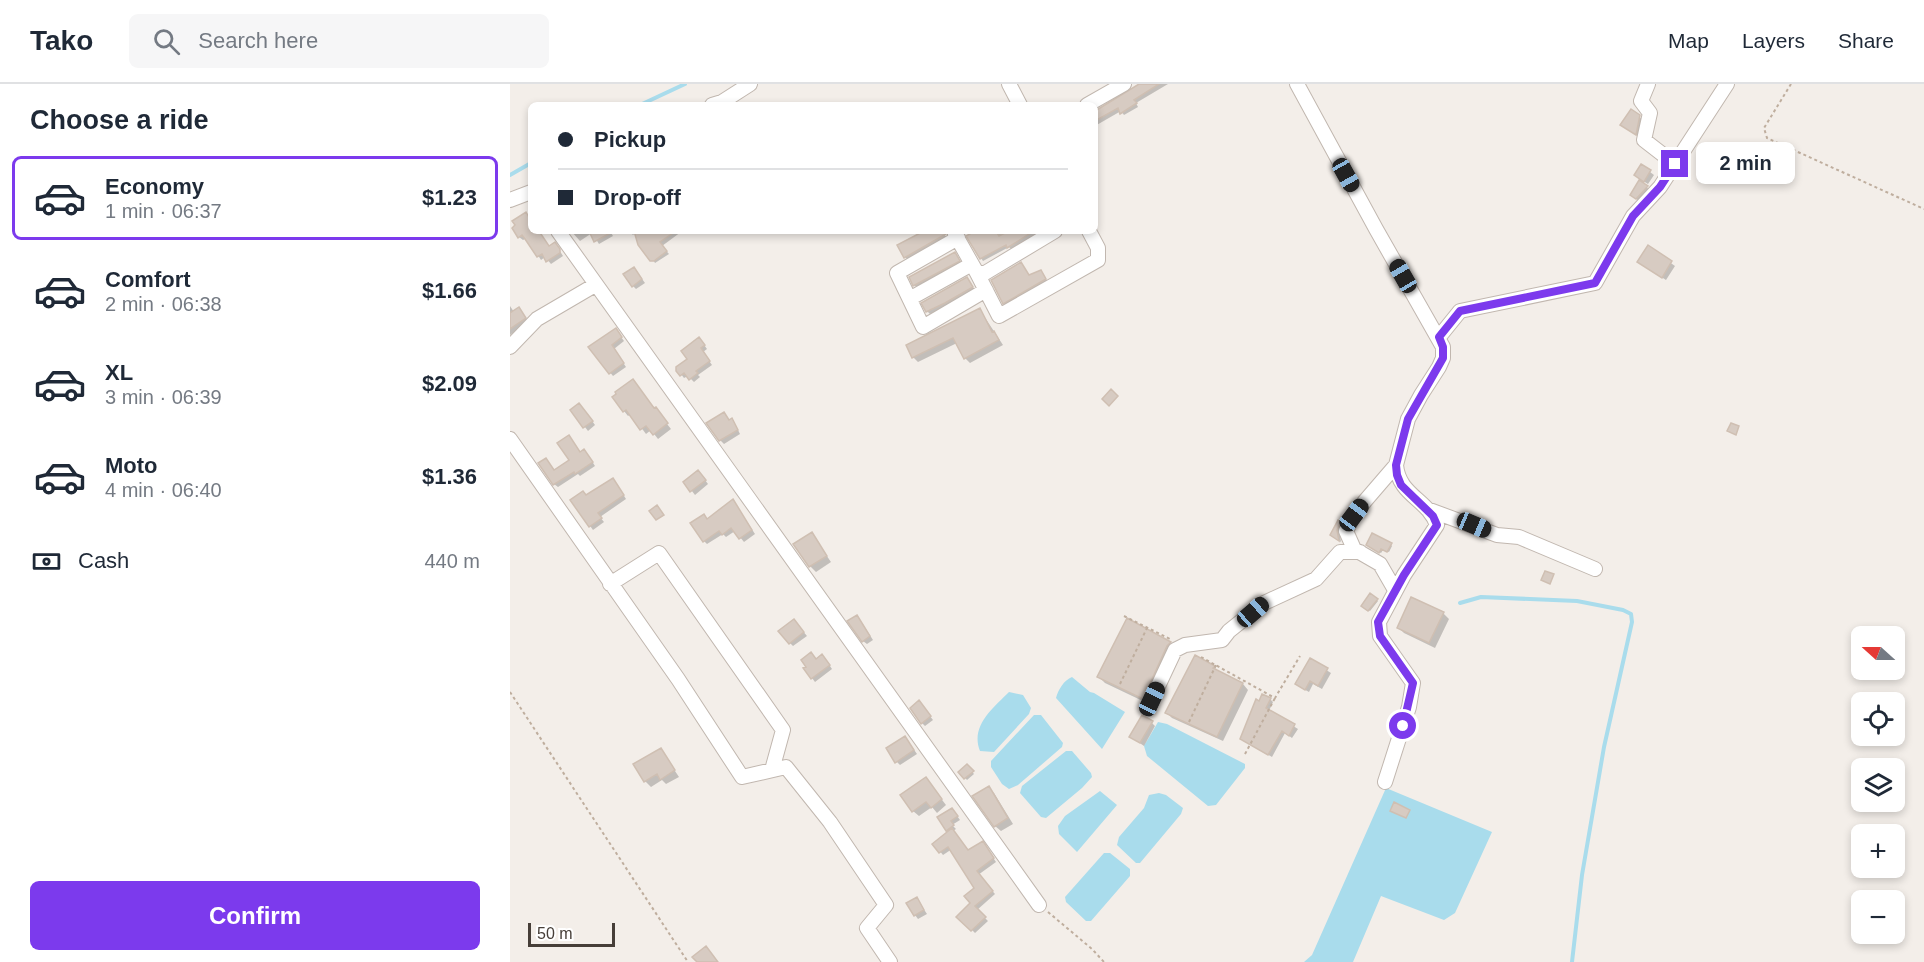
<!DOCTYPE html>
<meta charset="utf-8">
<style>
:root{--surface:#fff;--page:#f6f6f7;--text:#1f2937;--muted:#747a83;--line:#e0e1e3;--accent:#7c3aed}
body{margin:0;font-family:Arial,sans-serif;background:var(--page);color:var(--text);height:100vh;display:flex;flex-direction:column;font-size:22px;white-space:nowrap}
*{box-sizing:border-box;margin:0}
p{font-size:20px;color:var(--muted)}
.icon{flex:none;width:33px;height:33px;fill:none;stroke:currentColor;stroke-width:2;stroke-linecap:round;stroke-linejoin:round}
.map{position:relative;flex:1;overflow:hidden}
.details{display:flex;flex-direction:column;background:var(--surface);width:510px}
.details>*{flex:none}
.banner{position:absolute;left:18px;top:18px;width:570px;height:132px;border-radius:9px;box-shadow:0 3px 9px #0003;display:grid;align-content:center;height:132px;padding:0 30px;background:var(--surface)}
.needle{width:39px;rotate:291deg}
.fabs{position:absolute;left:1341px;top:542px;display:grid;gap:12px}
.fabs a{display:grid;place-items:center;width:54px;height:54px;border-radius:9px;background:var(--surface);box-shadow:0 3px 9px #0003;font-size:30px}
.scale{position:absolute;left:18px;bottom:15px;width:87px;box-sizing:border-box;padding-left:6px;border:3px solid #463e38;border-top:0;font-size:16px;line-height:21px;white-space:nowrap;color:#463e38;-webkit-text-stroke:4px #fff;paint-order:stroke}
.end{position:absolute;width:27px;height:27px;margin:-14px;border:8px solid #7c3aed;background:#fff;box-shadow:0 0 0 3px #fff}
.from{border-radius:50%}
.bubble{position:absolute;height:42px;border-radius:9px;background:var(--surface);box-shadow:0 3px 9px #0003;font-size:20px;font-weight:700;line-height:42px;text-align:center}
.car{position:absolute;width:18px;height:36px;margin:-18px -9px;border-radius:8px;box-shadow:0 0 4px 2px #0007;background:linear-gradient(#222 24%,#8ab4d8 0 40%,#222 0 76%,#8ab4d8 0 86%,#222 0)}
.banner b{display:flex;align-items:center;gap:21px;height:57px;font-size:22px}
.banner b+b{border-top:2px solid var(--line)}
.banner i{width:15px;height:15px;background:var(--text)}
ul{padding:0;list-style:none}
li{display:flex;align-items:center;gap:18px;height:84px;margin:0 12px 9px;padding:0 18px;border:3px solid transparent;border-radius:9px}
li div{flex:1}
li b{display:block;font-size:22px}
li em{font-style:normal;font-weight:700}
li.current{border-color:var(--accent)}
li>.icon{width:54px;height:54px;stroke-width:1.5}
h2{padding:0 30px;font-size:27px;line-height:72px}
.pay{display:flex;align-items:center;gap:15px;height:66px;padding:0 30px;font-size:22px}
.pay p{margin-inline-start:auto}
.button{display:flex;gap:12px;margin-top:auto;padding:12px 30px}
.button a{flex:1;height:69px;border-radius:9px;background:var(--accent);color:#fff;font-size:24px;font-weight:700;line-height:69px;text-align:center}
header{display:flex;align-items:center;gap:36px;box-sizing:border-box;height:84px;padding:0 30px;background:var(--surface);border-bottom:2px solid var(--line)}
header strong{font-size:28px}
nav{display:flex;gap:33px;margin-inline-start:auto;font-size:21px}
.search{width:420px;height:54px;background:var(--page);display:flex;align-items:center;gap:15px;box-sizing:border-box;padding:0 21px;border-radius:9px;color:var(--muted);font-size:22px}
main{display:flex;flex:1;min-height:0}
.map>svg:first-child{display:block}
.water{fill:#a9dcec}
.shadow{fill:#0003}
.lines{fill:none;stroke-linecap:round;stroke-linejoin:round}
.stream{stroke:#a9dcec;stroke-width:4}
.building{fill:#d7cbc2;stroke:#cfbfb2;stroke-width:1.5}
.minor-casing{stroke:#c1b7af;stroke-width:16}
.path{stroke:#bfae9e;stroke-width:2;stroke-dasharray:3 3;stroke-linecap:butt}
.minor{stroke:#fff;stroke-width:14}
.route{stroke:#7c3aed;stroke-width:8}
</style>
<header>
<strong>Tako</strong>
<div class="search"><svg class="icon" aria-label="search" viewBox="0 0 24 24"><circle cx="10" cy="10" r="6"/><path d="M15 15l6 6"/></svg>Search here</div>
<nav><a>Map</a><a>Layers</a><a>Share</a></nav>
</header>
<main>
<section class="details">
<h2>Choose a ride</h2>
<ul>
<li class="current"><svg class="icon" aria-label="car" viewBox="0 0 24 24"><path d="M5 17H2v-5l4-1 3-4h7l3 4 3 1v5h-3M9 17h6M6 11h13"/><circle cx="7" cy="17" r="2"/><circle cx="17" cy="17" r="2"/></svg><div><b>Economy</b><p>1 min · 06:37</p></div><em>$1.23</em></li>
<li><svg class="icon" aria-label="car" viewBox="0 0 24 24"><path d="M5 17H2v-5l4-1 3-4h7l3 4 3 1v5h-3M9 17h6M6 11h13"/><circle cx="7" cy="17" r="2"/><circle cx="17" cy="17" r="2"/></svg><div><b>Comfort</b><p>2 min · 06:38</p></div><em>$1.66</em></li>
<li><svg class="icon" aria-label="car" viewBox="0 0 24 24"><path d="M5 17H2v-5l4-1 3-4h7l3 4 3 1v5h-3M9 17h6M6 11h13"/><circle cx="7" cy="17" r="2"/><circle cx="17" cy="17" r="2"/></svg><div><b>XL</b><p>3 min · 06:39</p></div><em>$2.09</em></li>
<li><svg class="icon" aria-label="car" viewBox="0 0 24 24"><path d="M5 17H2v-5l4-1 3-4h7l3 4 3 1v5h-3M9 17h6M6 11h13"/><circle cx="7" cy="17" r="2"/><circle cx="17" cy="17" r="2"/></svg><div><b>Moto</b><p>4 min · 06:40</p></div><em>$1.36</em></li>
</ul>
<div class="pay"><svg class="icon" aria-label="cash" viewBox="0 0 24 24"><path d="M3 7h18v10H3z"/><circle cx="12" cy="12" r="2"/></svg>Cash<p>440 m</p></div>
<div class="button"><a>Confirm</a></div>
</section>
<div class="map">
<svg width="1414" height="878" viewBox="0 0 1414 878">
<rect width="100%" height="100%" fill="#f3eee9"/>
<path class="water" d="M562,593L580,608L584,609L615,628L592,665L546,614C548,606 554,596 562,593Z
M499,608L513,611L521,624L519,630L484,668L470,667C460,642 483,624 499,608Z
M524,631H531L553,659L552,663L508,701L499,705L492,700L481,683V677Z
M648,638L657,640L735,680V684L706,721L698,722L637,672L634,662Z
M556,667H562L581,689L582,693L572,704L536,734L531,733L510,709L512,702Z
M876,704L982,748L945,829L934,836L871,812L843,878H794L802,871Z
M590,707L607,721L567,768L549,750L548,742L555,732Z
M649,709L656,711L673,724L671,730L630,779H626L607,761L609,753L634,724L639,711Z
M594,769H600L620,785V792L581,837H576L556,818L555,813Z"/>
<path class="shadow" d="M631,0H658L626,19L628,23L614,31L611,27L585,42V29Z
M1129,33L1133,36L1129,53L1116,44Z
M1140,88L1144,91L1138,100L1130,95Z
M1130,98L1141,107L1130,118L1122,111Z
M19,134L21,137V147H28L39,164H48L53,172L41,180L35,173L31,176L17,154L13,156L9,153L7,142Z
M61,147H100L103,152L89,160L82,149L70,157Z
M119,147H170L171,148L152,162L159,170L145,179L126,148L123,151Z
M417,147H433L438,158L400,178L395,173Z
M468,147H534L501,165L499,163L473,177L471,174Z
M1138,163L1165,182L1156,196L1133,181Z
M444,170L452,180L408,204L404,201Z
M511,180L520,193L531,188L538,198L497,221L494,219Z
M127,188L135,199L126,205L123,202Z
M460,198L465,207L439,222L420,230L417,227Z
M0,222L4,228H12L18,238L0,251Z
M470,226L493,261L460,279L455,274L447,259L408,278L403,273Z
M108,249L114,257L104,265L116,283L103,292L80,264Z
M192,258L197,265L193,268L202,281L188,291L190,293L184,298L178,292L174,294L168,286Z
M123,297L161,345L148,355L141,346L136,350L121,330L118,332L114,327Z
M73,324L85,341L78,347L62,326Z
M220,337L225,340L230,350L214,360L210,356Z
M71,370L78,371L85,382L70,392L68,390L48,403L44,400L45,388Z
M192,392L198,400L185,411L175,398Z
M106,399L116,415L90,433L94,438L83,446L62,416L76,413Z
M226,421L245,450L234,458L225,447L216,453L213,450L197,460L194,457Z
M829,438L833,442L830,451L831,458L822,451Z
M301,449L321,478L306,488L300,482Z
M881,461L882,462L879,468L873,466L871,469L859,462Z
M861,511L868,517L860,527L853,522Z
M933,529L939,535L925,564L894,549L888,543Z
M350,536L363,556L357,560L353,557Z
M617,536L660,559L665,565L639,620L595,599L589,593Z
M287,540L297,552L283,562L280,559Z
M307,576H316L322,585L305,598L302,594Z
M800,576L821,589L812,605L803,600L799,608L790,603Z
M704,583L710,589L733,600L738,606L713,657L662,634L657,629Z
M760,615L763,618L759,627L788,645L782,654L775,649L762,673L735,657L750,619Z
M412,622L423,636L415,642L412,639Z
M642,639L645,642L634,662L621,653Z
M398,657L407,670L390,681L387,678Z
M151,666L169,693L156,700L152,696L141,703L135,697Z
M457,682L464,690L457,696L450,688Z
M416,695L436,721L427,729L422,723L409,732L403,727Z
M478,704L484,709L503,740L491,747L485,742Z
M445,729L450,736L442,741L446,745L443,747L459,768L475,762L486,778L468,791L485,810L467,826L478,837L465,849L449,833L462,819L465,805L442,765L433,771L424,760L440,748L429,734Z
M407,815L417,830L408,835L405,831Z"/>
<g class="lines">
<path class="stream" d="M130,21L175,0
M0,91L21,79
M950,519L971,513L1067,517L1113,526L1121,530L1122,538L1094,663L1072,791L1062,878"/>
</g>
<path class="building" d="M629,0H649L624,16L627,19L610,30L608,24L585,37V27Z
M1121,25L1130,31L1126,51L1110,41Z
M1131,80L1141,86L1134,98L1124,91Z
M1129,96L1138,102L1126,115L1120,111Z
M16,128L21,137V147H29L39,162L45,158L50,165V169L36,178L32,170L27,173L15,155L12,151L8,154L2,144L5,141L2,137Z
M79,147H104L84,158Z
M124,147H166L150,158L157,167L144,177H140L128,161Z
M414,147H437L436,150L394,174L387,161Z
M465,147H486L489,152L499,147H524L497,164L496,161L470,175L456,152Z
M1138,161L1162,177L1152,194L1127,178Z
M445,168L450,177L403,202L399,193Z
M511,178L519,191L531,186L536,195L493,220L481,196Z
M124,183L132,195L122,203L113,190Z
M457,193L463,203L435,219L416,228L411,219Z
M9,223L16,234L0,245V229Z
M470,224L482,248L484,247L489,256L454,275L443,254L402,274L396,261Z
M106,244L112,253L102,261L114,279L99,290L78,263Z
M189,253L195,261L191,264L200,277L186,287L188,289L179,296L174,289L170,292L166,287V283L177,275L171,267Z
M123,295L144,324L146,323L158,339L143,351L136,342L130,346L116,326L113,328L102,313L106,310L105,308Z
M601,305L608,312L599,322L592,315Z
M69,319L83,337L73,344L60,326Z
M214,328L219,336L222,334L228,346L209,357L196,339Z
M1221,339L1229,342L1226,351L1217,347Z
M59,351L70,368L74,365L83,378L65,390L64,388L43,401L28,379L36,374L44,386L59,376L47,359Z
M188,386L196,396L180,408L173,398Z
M103,394L114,411L88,429L92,434L79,443L60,416L73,407L76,411Z
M223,415L242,446L229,455L221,444L212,451L209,447L193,458L180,439L194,430L197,435Z
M147,421L154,431L146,436L139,427Z
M828,436L831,438L827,446L829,457L820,451Z
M302,448L317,472L299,483L283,460Z
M862,449L882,459L877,468L871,465L869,469L856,461Z
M1035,487L1044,490L1040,500L1031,496Z
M860,509L868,515L858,527L851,522Z
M901,513L934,528L919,559L887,544Z
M347,531L360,552L352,558L337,537Z
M617,534L661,558L657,562L633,615L587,593Z
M284,535L294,548L279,560L268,547Z
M301,568L306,575L312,570L320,581L301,595L293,584L296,583L291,576Z
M685,571L705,582L703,584L733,599L707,653L655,629Z
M800,574L818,584L808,602L800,597L795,606L785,600Z
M752,610L761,614L756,624L785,640L779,652L772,647L758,671L730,655L746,615L749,617Z
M409,616L421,632L411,640L400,624Z
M632,631L643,637L630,659L619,653Z
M395,652L404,666L385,679L376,664Z
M151,664L165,686L150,696L147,690L134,698L123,680Z
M457,680L464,687L454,695L448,688Z
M416,693L432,715L421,724L416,718L402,728L390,711Z
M479,702L498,734L484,743L462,712Z
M884,718L900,726L896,734L880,727Z
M442,724L448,732L441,737L444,741L436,747L427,733Z
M442,744L458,766L473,757L484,774L467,787L483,807L465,822L476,833L461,847L446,833L460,819L454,812L464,804L438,763L429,769L422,760Z
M407,813L414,826L404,832L396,819Z
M196,862L208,878H187L182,873Z"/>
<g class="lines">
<g class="minor-casing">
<path id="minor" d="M499,0L510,21
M787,0L866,145L933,263V274L929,283L911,311L898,335L886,381L855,417L844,431L836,447L844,465L870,480L885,506
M1138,0L1131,17L1140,29L1134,56L1165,80
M202,21L212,18L240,0
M577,21L614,0
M0,116L21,108
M48,147L529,821
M447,147L445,150L467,189H475L545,147
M448,154L387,189L413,243L476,206
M467,189L489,232L588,176V164L579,147
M401,214L462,180
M929,253L950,227L1085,199L1123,132L1150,103L1217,0
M0,263L27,235L85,201
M0,355L168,595L232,693L276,683L320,738L376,821L357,844L380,878
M917,425L987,451L1009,453L1085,485
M100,500L149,469L273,646L262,686
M642,615L665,566L675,561L712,556L719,547L754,519L806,495L830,468H850
M875,698L899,623L903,599L870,552L869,538L894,491L927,441C918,415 889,412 886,381"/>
</g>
<path class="path" d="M1281,0L1254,44L1257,54L1414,125
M614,532L660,555
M691,573L765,614L790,572
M610,600L637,544
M0,608L178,878
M679,638L706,581
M735,670L765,614
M538,828L582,865L594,878"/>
<use href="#minor" class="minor"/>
</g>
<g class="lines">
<path class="route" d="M893,642L903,599L870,552L868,538L894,491L927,441L923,432L891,401L887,391L886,381L898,335L933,274V263L929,253L950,227L1085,199L1123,132L1150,103L1165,80"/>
</g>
</svg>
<div class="fabs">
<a><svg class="needle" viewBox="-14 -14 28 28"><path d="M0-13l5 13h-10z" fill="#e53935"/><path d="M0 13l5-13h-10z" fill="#747a83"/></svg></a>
<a><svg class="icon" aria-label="locate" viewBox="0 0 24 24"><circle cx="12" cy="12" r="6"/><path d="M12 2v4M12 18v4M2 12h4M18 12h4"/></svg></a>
<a><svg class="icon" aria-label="layers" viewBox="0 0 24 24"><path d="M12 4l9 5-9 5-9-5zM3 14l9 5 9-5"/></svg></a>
<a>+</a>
<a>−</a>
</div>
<div class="scale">50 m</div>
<i class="end from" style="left:893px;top:642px"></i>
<i class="end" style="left:1165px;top:80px"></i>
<div class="bubble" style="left:1186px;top:58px;width:99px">2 min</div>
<i class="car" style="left:836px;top:91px;rotate:151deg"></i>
<i class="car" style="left:893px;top:192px;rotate:330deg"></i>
<i class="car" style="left:844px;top:431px;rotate:37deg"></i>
<i class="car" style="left:964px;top:441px;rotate:113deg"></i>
<i class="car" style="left:743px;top:528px;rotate:49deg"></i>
<i class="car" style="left:642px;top:615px;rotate:25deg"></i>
<div class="banner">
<b><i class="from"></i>Pickup</b>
<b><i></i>Drop-off</b>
</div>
</div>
</main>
